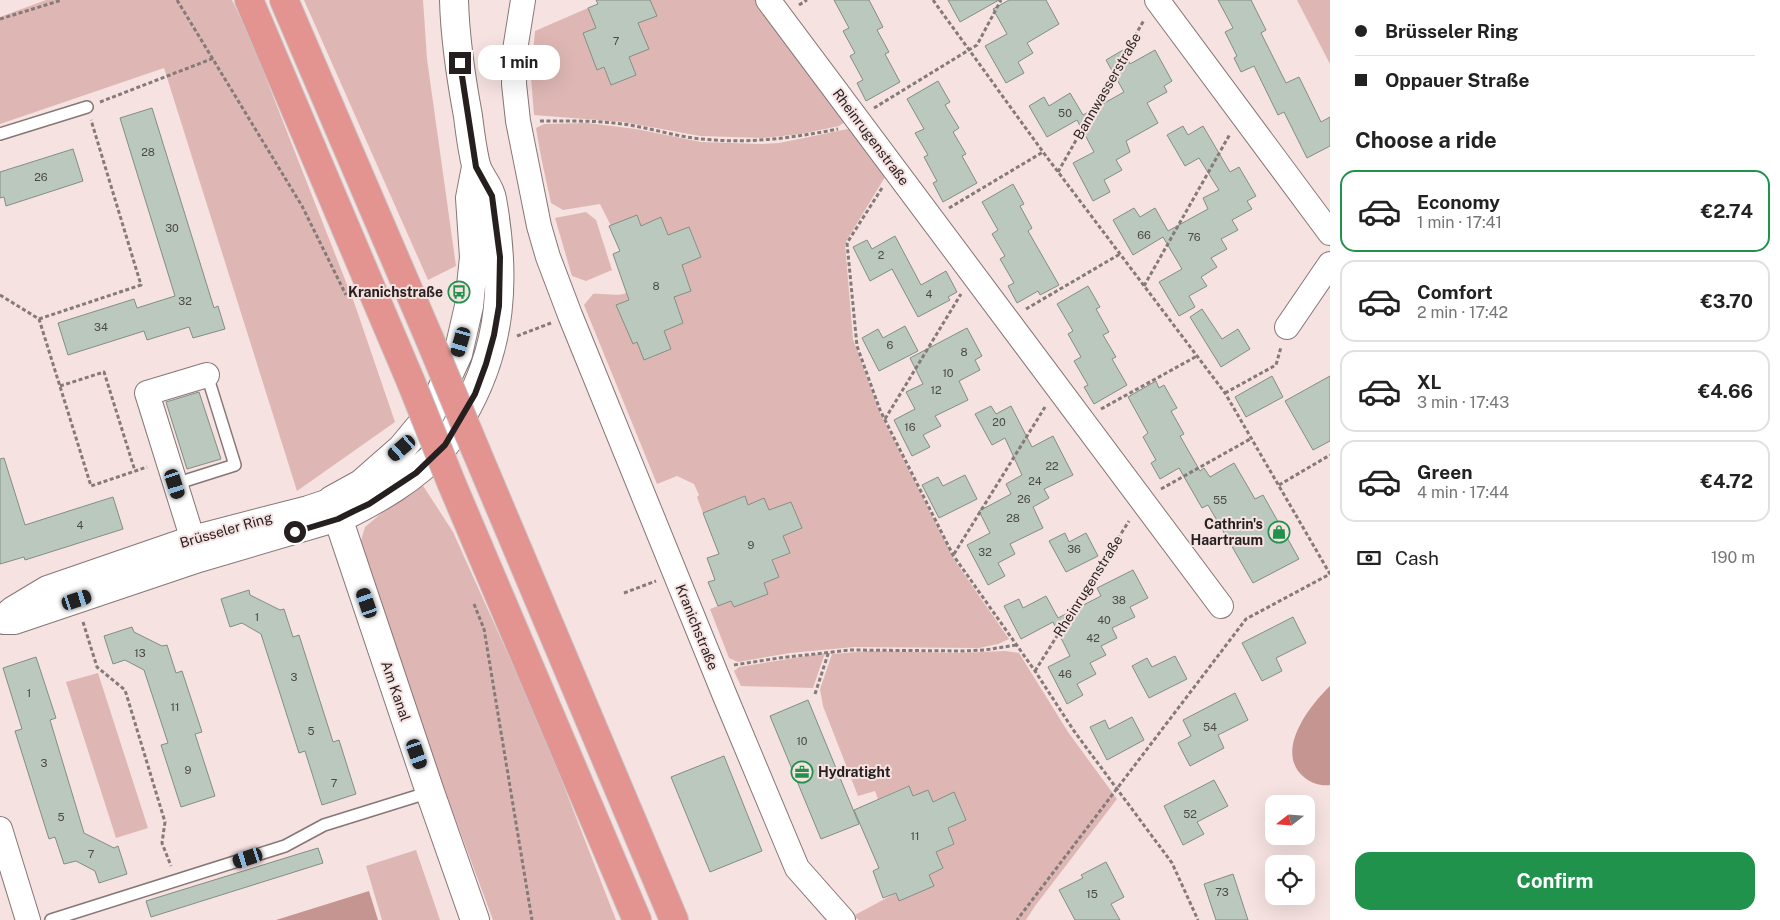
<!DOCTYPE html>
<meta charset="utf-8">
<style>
:root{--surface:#fff;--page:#f2f2f2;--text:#222;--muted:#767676;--line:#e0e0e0;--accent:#21924c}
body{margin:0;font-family:"Public Sans",sans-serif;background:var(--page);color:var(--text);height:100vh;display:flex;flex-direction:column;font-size:19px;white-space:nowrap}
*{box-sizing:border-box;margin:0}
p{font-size:16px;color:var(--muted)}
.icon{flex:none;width:28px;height:28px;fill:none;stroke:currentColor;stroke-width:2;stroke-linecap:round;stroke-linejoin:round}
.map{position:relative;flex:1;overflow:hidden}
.sheet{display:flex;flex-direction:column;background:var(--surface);width:450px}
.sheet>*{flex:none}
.banner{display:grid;align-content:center;height:110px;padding:0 25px;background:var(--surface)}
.needle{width:32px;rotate:253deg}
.tools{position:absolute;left:1265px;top:795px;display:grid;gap:10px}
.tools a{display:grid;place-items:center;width:50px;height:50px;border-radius:10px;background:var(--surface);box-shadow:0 5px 20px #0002;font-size:25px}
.end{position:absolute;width:22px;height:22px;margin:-11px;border:6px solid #261f1f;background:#fff;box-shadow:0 0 0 2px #fff}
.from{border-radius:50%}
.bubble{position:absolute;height:35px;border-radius:15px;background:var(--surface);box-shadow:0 5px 20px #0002;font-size:16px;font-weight:700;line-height:35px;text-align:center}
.car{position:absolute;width:15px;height:30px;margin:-15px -8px;border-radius:6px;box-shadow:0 0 4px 1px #0007;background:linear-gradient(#222 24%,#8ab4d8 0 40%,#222 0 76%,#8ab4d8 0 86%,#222 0)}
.banner b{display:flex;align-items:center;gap:18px;height:48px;font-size:19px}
.banner b+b{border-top:1px solid var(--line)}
.banner i{width:12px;height:12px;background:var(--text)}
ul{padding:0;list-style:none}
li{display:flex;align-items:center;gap:15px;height:82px;margin:0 10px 8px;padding:0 15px;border:2px solid var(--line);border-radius:15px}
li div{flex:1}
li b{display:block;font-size:19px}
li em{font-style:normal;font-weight:700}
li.on{border-color:var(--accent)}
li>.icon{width:45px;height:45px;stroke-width:1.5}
h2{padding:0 25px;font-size:22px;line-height:60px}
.pay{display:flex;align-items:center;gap:12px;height:55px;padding:0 25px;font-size:19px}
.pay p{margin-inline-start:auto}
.primary-button{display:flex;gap:10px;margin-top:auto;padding:10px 25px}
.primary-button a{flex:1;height:58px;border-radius:15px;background:var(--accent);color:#fff;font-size:20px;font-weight:700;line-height:58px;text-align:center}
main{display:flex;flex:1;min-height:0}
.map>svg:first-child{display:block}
.green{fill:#deb7b4}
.water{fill:#c59592}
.building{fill:#bbc8be;stroke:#828e84}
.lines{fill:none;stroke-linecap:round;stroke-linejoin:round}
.lane-casing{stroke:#867675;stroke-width:14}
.street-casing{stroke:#867675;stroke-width:26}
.secondary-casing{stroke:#867675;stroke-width:30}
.highway-casing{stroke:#c7c5c5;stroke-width:30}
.path{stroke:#867a79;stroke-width:3;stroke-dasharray:4 2.5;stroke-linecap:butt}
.lane{stroke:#fff;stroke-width:11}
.street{stroke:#fff;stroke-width:24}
.secondary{stroke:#fff;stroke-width:28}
.highway{stroke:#e39490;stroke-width:28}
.highway-bridge-casing{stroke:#c7c5c5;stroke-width:30;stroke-linecap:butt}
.highway-bridge{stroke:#e39490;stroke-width:28}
.route{stroke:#261f1f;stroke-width:6}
.labels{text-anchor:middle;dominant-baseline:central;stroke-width:4;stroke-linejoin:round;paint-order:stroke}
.number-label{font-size:11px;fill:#4b4947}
.street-label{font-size:14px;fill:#261f1f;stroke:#f5e2e1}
.poi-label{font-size:14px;font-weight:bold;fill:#261f1f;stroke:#f5e2e1;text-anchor:end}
</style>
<main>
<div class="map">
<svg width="1330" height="920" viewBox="0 0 1330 920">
<rect width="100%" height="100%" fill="#f5e2e1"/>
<path class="green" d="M46,0H232L251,40L355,305L395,422L297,491L164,68L0,124V17Z
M304,0H423L427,59L456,266L428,280Z
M650,0H758L845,122L839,126L801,134L763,138L700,136L623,122L534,115L531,77L535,31L588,8L596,28L583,33L597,70L604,67L611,85L636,75L629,57L638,23L656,16Z
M1297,0H1330V64Z
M587,123L636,129L701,142L762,144L779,143L853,128L885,177L845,243L853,339L879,411L955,561L1009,639L998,644L979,648L854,647L790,653L738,662L729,658L710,609L731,601L734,607L768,594L764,583L772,561L789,553L783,536L802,528L791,502L769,510L764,498L748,505L744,496L703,513L697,497L699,495L694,484L677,476L657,484L584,305L593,294C604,293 617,297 626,293L629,300L617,305L633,343L637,342L645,360L670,349L664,331L683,323L674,297L691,290L682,265L701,256L689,227L668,235L661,217L641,226L637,215L611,226L600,204L563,210L551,203L541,157L536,128L544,124Z
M586,212L596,220L612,270L586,281L572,276L555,218Z
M420,481L453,532L542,730L616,920H493L357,554L365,527Z
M869,651L958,653L1005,651L1019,653L1068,732L1117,799L1035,906L1026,920H859L853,916L896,893L899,901L933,886L929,875L943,868L936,852L954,844L948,828L966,820L954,793L933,802L928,790L913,796L908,786L878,799L875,791L858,796L823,706L820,689L832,654Z
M825,653L813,688L741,686L734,671L739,667Z
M98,673L148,828L116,838L66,682Z
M416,850L440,920H382L366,866Z"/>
<path class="water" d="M1330,686V785C1321,786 1313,784 1305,778C1273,753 1309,706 1330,686Z
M369,891L378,920H276Z"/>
<path class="building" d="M596,0H650L657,16L638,23L649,49L629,57L636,75L611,85L604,67L597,70L583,33L596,28L588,8L598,4Z
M834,0H869L883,27L877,30L889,52L885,54L900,82L866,101L857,83L863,80L850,56L855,53L843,31L849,28Z
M948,0H999L960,22Z
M1009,0H1046L1059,24L1027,43L1033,53L1018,62L1024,73L1006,83L985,46L1007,34L993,9Z
M1218,0H1251L1266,30L1261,33L1286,83L1299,77L1321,122L1330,117V146L1307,158L1284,112L1278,115L1254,66L1241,72L1234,58L1237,56L1225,32L1233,28Z
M1123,50L1130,64L1155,50L1172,81L1164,86L1167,92L1147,103L1158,123L1126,141L1130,152L1116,160L1122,170L1104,180L1110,192L1093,201L1073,163L1094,152L1077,120L1047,137L1029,106L1044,97L1049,106L1070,93L1083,115L1124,92L1106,60Z
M938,81L950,102L945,105L959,128L953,132L966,154L962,156L977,183L943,202L933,183L937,181L924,157L928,155L915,133L924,129L907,99Z
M152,108L214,308L218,306L225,329L193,338L189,327L147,340L144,331L68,355L58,323L134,299L137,308L175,296L120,118Z
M1183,126L1188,135L1203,126L1230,172L1239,167L1256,196L1247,201L1252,209L1232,220L1238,230L1221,239L1227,249L1211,258L1217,267L1201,277L1207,286L1189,296L1195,307L1179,316L1159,282L1182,269L1163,237L1133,255L1113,220L1134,208L1140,217L1155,208L1168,231L1208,209L1203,198L1219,190L1199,158L1185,166L1167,135Z
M73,149L83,181L6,206L4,197L0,198V172Z
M1013,184L1024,204L1020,206L1032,228L1028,231L1059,285L1040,295L1038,291L1017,303L1008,286L1014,283L1000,259L1005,256L992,234L998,230L982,202Z
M637,215L641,226L661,217L668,235L689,227L701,257L682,265L691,291L674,297L683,323L664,331L671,349L644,360L637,342L633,344L616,305L629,300L613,254L620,251L609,226Z
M895,236L921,285L946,271L957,292L948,297L950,300L918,317L892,269L870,281L853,247L867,240L872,249Z
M1088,286L1100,307L1096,309L1109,332L1103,335L1116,357L1112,359L1127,385L1094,404L1084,387L1088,385L1074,361L1081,357L1068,334L1073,331L1057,304Z
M1202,309L1222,339L1238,329L1250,349L1221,367L1190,317Z
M905,326L918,351L879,371L862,338L878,329L883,338Z
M967,328L982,356L975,360L980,370L959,381L968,400L935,416L941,426L923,435L930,447L912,456L894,420L915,409L906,392L923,384L910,358Z
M1272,376L1283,397L1246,417L1235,397Z
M1330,376V441L1313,450L1285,401Z
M1156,381L1159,388L1164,385L1177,408L1171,411L1184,434L1180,436L1200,471L1204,468L1210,477L1234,463L1255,499L1263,495L1299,559L1253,583L1208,505L1202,508L1179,468L1160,479L1151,463L1156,460L1143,437L1148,433L1128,397Z
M199,392L221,459L187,469L166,402Z
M991,406L996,414L1011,406L1032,447L1053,436L1073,475L1044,489L1049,498L1033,507L1043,528L1010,544L1015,554L998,563L1005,576L988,585L967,545L990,533L979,511L1011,494L1006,484L1022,475L1005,438L992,445L975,414Z
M4,458L25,525L113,497L123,529L25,560L24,557L0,564V459Z
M965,475L977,499L939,518L922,485L938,477L943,486Z
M745,496L748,505L764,498L769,510L791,502L802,528L783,536L790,553L772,560L779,577L764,583L768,594L734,607L731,601L718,606L708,582L715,580L707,558L719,554L703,513Z
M1065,533L1069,542L1086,533L1098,556L1066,572L1049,541Z
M1133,570L1148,598L1130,607L1135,617L1112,628L1117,638L1101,646L1106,655L1090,663L1096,674L1077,684L1083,695L1067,704L1048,667L1070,656L1053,622L1021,639L1004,606L1019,599L1023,608L1046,596L1058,618L1101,596L1097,588Z
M249,590L250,595L280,610L284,609L293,637L299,635L333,742L339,740L356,794L322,805L305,751L299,753L261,634L242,623L230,627L221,599Z
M1293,617L1306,643L1276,658L1282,671L1262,681L1242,643Z
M132,627L134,632L162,646L167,645L176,673L182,671L202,732L195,734L215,796L181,807L161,745L168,743L144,670L125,660L113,664L104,636Z
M1175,656L1187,679L1149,698L1132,666L1147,658L1152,667Z
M36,657L56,718L50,720L84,833L114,848L118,846L127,874L99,883L95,871L76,861L64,864L55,837L49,839L15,731L22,729L3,668Z
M1235,693L1248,720L1218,735L1224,748L1190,766L1178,743L1191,736L1183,720Z
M808,700L859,824L821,839L770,716Z
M1132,717L1144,740L1107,760L1090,727L1105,720L1109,729Z
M724,756L762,851L710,872L671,777Z
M1214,780L1228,806L1197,822L1204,834L1183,845L1164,806Z
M909,786L913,796L928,790L933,802L954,792L966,820L948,828L954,844L936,852L943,868L929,875L934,886L899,901L896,893L883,898L873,871L879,868L854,810Z
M318,848L323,863L151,917L146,901Z
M1106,862L1124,897L1111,904L1120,920H1075L1059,890L1083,878L1081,875Z
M1233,874L1248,920H1216L1204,884Z"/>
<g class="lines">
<g class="lane-casing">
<path id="lane" d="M0,134L87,107
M175,484L235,465L207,375
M51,920L285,846L324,825L430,792"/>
</g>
<g class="street-casing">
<path id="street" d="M523,0L515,50L514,84L518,121L539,226L548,257L570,315L725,696L797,868L843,920
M768,0L1221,606
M1157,0L1330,233
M1287,327L1330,264
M197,553L147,393L207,375
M0,619L12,609L47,588L192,538L308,508L332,500
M4,622H15L199,560L338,519
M0,829L28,920"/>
</g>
<g class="secondary-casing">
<path id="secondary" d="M338,519C377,500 414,479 443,447C451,438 456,427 461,418C503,347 506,278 492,199C490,186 479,177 476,165C472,149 470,132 468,116C461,78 455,39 454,0
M475,920L430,792L332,500L361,484L402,448L431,413L458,354L469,306L474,257L470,198L476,167"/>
</g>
<g class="highway-casing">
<path id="highway" d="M249,0L411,382
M284,0L430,340
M477,453L674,920
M451,482L637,920"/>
</g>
<path class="path" d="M177,0L302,206L346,295
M933,0L1043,152L1225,393L1330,574L1246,619L1017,920
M799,5L807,0
M0,19L62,0
M100,102L214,58
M874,108L977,45L1001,0
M540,121C571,121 603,120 635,126C657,130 679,137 702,139C749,144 792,138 838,129
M1058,172L1144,20
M882,188L847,243L857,346L880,410L953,555L1035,671L1074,731L1172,863L1198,920
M949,208L1043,152
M1144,286L1230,134
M0,295L39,319L91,486L147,467
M1026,309L1120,254
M39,319L141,285L91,120
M517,336L551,323
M60,386L104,372L135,471
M1225,393L1276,365L1281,347
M1101,409L1197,356
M885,419L961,294
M1279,485L1330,455
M1161,489L1252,438
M954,554L1045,407
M624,593L656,581
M474,604L484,629L532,920
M83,622L97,667L125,690L165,822L162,843L171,866
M734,665L779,658L850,650L964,651L985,650L1016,645
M1035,671L1129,521
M815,694L829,651"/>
<use href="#lane" class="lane"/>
<use href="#street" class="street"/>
<use href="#secondary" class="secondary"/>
<use href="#highway" class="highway"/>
<g class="highway-bridge-casing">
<path id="highway-bridge" d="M430,340L477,453
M411,382L451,482"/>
</g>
<use href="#highway-bridge" class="highway-bridge"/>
</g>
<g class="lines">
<path class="route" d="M295,532L338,519L354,511L369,504L416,473L445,445L475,394L486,364L494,335L499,306L500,257L492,196L476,167L460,63"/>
</g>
<defs>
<g id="bus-ring" transform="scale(1.125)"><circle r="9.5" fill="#f5e2e1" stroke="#21924c" stroke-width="1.5"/><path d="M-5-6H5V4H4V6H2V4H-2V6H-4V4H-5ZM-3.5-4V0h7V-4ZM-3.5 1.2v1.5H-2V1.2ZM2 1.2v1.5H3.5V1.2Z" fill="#21924c"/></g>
<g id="shop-ring" transform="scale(1.125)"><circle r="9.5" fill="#f5e2e1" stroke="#21924c" stroke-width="1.5"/><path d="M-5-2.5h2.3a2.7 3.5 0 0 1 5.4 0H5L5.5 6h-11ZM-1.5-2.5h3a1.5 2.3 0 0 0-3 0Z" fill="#21924c"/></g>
<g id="office-ring" transform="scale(1.125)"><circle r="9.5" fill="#f5e2e1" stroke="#21924c" stroke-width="1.5"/><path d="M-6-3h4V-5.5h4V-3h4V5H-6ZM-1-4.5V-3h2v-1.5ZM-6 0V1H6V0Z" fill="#21924c"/></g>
</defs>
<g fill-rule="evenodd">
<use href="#bus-ring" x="459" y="292"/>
<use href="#shop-ring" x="1279" y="532"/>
<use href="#office-ring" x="802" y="772"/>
</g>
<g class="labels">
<g class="number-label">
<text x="616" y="41">7</text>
<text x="1065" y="113">50</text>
<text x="148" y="152">28</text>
<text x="41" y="177">26</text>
<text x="172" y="228">30</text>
<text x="1144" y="235">66</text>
<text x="1194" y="237">76</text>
<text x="881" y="255">2</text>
<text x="656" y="286">8</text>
<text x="929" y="294">4</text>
<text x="185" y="301">32</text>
<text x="101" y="327">34</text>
<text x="890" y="345">6</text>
<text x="964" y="352">8</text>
<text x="948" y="373">10</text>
<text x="936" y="390">12</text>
<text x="999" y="422">20</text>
<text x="910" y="427">16</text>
<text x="1052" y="466">22</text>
<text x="1035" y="481">24</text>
<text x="1024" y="499">26</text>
<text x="1220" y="500">55</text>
<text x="1013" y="518">28</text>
<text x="80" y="525">4</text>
<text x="751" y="545">9</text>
<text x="1074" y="549">36</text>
<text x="985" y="552">32</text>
<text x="1119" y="600">38</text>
<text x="257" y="617">1</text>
<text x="1104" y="620">40</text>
<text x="1093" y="638">42</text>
<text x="140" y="653">13</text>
<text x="1065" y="674">46</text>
<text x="294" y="677">3</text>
<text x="29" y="693">1</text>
<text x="175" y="707">11</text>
<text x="1210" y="727">54</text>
<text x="311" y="731">5</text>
<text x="802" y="741">10</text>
<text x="44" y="763">3</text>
<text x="188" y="770">9</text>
<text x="334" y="783">7</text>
<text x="1190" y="814">52</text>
<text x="61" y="817">5</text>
<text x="915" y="836">11</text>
<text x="91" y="854">7</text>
<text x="1222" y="892">73</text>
<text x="1092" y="894">15</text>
</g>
<g class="street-label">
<text transform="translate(1107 86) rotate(-60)">Bannwasserstraße</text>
<text transform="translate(871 137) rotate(53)">Rheinrugenstraße</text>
<text transform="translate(226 530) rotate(-16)">Brüsseler Ring</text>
<text transform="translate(1088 586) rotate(-58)">Rheinrugenstraße</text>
<text transform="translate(697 627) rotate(68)">Kranichstraße</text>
<text transform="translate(396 691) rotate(71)">Am Kanal</text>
</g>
<g class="poi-label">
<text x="443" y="292">Kranichstraße</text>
<text x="1263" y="524">Cathrin's<tspan x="1263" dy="16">Haartraum</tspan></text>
<text x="818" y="772" text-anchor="start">Hydratight</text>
</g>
</g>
</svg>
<div class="tools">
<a><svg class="needle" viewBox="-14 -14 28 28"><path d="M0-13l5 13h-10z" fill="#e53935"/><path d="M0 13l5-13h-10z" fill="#767676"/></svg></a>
<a><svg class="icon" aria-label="locate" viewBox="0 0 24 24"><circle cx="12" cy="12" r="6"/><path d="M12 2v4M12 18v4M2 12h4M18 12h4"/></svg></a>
</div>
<i class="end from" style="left:295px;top:532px"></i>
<i class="end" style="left:460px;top:63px"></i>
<div class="bubble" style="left:478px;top:45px;width:82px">1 min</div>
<i class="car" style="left:461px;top:342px;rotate:196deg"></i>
<i class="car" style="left:402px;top:448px;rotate:229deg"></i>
<i class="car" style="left:175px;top:484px;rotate:162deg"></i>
<i class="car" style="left:77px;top:600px;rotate:72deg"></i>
<i class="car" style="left:367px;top:603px;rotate:341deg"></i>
<i class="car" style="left:417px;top:754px;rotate:161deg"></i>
<i class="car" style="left:248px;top:858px;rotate:252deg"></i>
</div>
<section class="sheet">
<div class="banner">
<b><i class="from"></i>Brüsseler Ring</b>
<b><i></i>Oppauer Straße</b>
</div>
<h2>Choose a ride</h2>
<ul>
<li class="on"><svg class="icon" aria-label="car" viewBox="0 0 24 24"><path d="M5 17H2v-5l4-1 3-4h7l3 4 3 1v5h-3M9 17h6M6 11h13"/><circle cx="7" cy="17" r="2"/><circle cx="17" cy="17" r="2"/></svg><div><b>Economy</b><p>1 min · 17:41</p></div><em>€2.74</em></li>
<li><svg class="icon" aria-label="car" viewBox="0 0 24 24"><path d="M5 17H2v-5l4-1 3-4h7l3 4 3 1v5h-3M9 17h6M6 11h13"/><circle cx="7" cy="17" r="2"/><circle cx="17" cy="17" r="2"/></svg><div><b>Comfort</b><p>2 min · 17:42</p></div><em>€3.70</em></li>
<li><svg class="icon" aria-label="car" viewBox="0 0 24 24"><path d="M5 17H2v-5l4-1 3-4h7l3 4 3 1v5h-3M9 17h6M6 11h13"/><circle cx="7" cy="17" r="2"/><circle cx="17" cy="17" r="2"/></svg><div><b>XL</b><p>3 min · 17:43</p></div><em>€4.66</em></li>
<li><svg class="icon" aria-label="car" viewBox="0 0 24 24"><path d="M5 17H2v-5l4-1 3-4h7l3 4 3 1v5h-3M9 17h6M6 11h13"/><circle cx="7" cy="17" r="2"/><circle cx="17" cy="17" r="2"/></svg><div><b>Green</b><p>4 min · 17:44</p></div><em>€4.72</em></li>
</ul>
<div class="pay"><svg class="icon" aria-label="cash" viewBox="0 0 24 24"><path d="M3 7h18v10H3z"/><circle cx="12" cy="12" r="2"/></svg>Cash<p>190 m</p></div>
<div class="primary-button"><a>Confirm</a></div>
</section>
</main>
